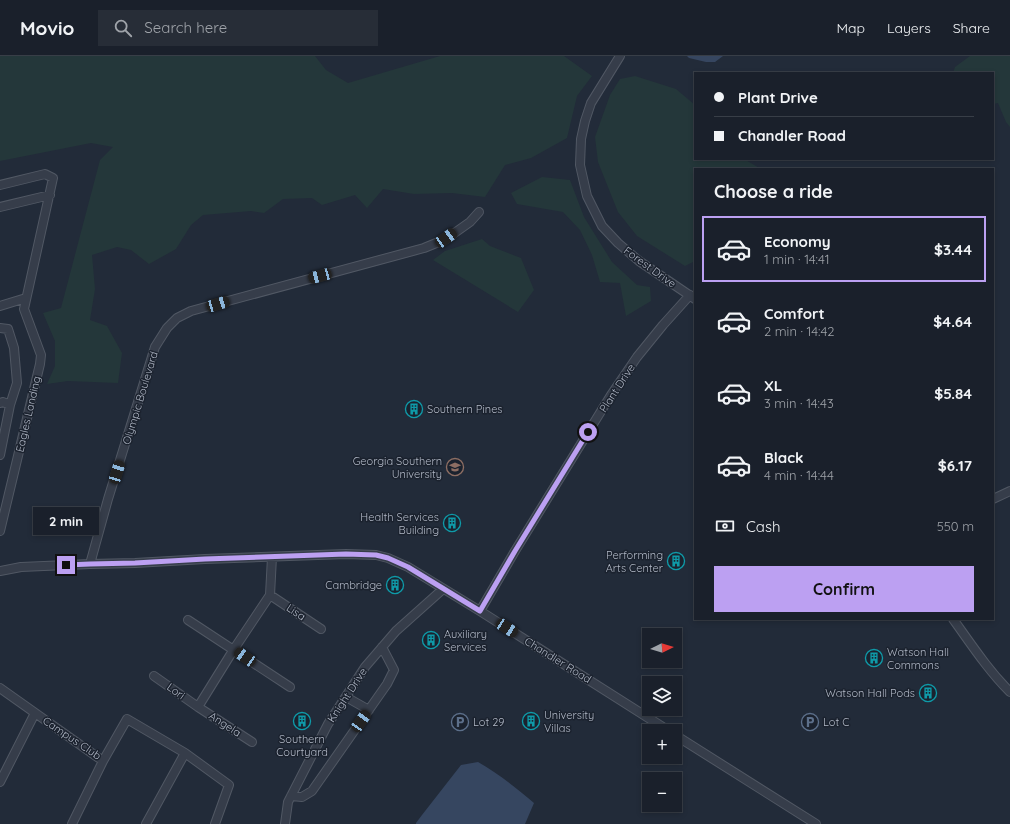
<!DOCTYPE html>
<meta charset="utf-8">
<style>
:root{--surface:#1a202b;--page:#272d37;--text:#f1f3f6;--muted:#9fa3a9;--line:#383e47;--accent:#bca0f2}
body{margin:0;font-family:Quicksand,sans-serif;background:var(--page);color:var(--text);height:100vh;display:flex;flex-direction:column;font-size:15px;white-space:nowrap}
*{box-sizing:border-box;margin:0}
p{font-size:13px;color:var(--muted)}
.icon{flex:none;width:22px;height:22px;fill:none;stroke:currentColor;stroke-width:2;stroke-linecap:round;stroke-linejoin:round}
.map{position:relative;flex:1;overflow:hidden}
.drawer{position:absolute;left:694px;top:112px;width:300px;height:452px;display:flex;flex-direction:column;background:var(--surface);border-radius:0px;box-shadow:0 2px 6px #0003,0 0 0 1px var(--line)}
.drawer>*{flex:none}
.guide{position:absolute;left:694px;top:16px;width:300px;height:88px;border-radius:0px;box-shadow:0 2px 6px #0003,0 0 0 1px var(--line);display:grid;align-content:center;height:88px;padding:0 20px;background:var(--surface)}
.needle{width:26px;rotate:85deg}
.controls{position:absolute;left:642px;top:572px;display:grid;gap:8px}
.controls a{display:grid;place-items:center;width:40px;height:40px;border-radius:0px;background:var(--surface);box-shadow:0 2px 6px #0003,0 0 0 1px var(--line);font-size:20px}
.end{position:absolute;width:18px;height:18px;margin:-9px;border:5px solid #bca0f2;background:#111;box-shadow:0 0 0 2px #111}
.from{border-radius:50%}
.bubble{position:absolute;height:28px;border-radius:0px;background:var(--surface);box-shadow:0 2px 6px #0003,0 0 0 1px var(--line);font-size:13px;font-weight:700;line-height:28px;text-align:center}
.car{position:absolute;width:12px;height:24px;margin:-12px -6px;border-radius:5px;box-shadow:0 0 3px 1px #0007;background:linear-gradient(#222 24%,#8ab4d8 0 40%,#222 0 76%,#8ab4d8 0 86%,#222 0)}
.guide b{display:flex;align-items:center;gap:14px;height:38px;font-size:15px}
.guide b+b{border-top:1px solid var(--line)}
.guide i{width:10px;height:10px;background:var(--text)}
ul{padding:0;list-style:none}
li{display:flex;align-items:center;gap:12px;height:66px;margin:0 8px 6px;padding:0 12px;border:2px solid transparent;border-radius:0px}
li div{flex:1}
li b{display:block;font-size:15px}
li em{font-style:normal;font-weight:700}
li.current{border-color:var(--accent)}
li>.icon{width:36px;height:36px;stroke-width:1.5}
h2{padding:0 20px;font-size:18px;line-height:48px}
.pay{display:flex;align-items:center;gap:10px;height:44px;padding:0 20px;font-size:15px}
.pay p{margin-inline-start:auto}
.action{display:flex;gap:8px;margin-top:auto;padding:8px 20px}
.action a{flex:1;height:46px;border-radius:0px;background:var(--accent);color:#111;font-size:16px;font-weight:700;line-height:46px;text-align:center}
header{display:flex;align-items:center;gap:24px;box-sizing:border-box;height:56px;padding:0 20px;background:var(--surface);border-bottom:1px solid var(--line)}
header strong{font-size:19px}
nav{display:flex;gap:22px;margin-inline-start:auto;font-size:14px}
.search{width:280px;height:36px;background:var(--page);display:flex;align-items:center;gap:10px;box-sizing:border-box;padding:0 14px;border-radius:0px;color:var(--muted);font-size:15px}
.map>svg:first-child{display:block}
.green{fill:#24373a}
.water{fill:#364660}
.lines{fill:none;stroke-linecap:round;stroke-linejoin:round}
.minor-casing{stroke:#515864;stroke-width:10}
.minor{stroke:#363d4a;stroke-width:8}
.route{stroke:#bca0f2;stroke-width:5}
.labels{text-anchor:middle;dominant-baseline:central;stroke-width:3;stroke-linejoin:round;paint-order:stroke}
.street-label{font-size:11px;fill:#b1b8c6;stroke:#1b222e}
.poi-label{font-size:11px;fill:#b1b8c6;stroke:#1b222e;text-anchor:start}
</style>
<header>
<strong>Movio</strong>
<div class="search"><svg class="icon" aria-label="search" viewBox="0 0 24 24"><circle cx="10" cy="10" r="6"/><path d="M15 15l6 6"/></svg>Search here</div>
<nav><a>Map</a><a>Layers</a><a>Share</a></nav>
</header>
<div class="map">
<svg width="1010" height="768" viewBox="0 0 1010 768">
<rect width="100%" height="100%" fill="#222b39"/>
<path class="green" d="M0,0H315L326,14L348,27L440,0H564L592,20L577,40L567,82L531,102L505,109L485,141L452,137L414,138L383,133L367,152L355,139L322,149L312,142L283,143L264,157L251,155L203,159L191,169L176,193L149,208L131,194L117,191L92,199L95,233L90,264L107,270L122,297L118,327L68,325L47,328L55,310V285L43,257L61,252L100,104L113,91L91,87L0,105Z
M970,0H1010V71L1006,66L998,47L993,48V17H953L955,11Z
M635,20L676,33L695,49V103H744L761,113H695V205L685,210L637,180L618,156L598,106L595,81L610,39L620,23Z
M542,121L570,124L584,161L612,206L637,229L650,231L651,245L626,260L620,227L600,226L592,199L580,174L563,156L517,148L511,137Z
M482,183L490,190L521,202L534,234L518,256L433,204L445,195Z"/>
<path class="water" d="M687,0H723L715,6H706L689,2Z
M478,706C497,717 517,732 534,747L525,768H416V767L422,759L461,709Z"/>
<g class="lines">
<g class="minor-casing">
<path id="minor" d="M620,0L591,47L585,65L581,83L580,109L587,140L602,170L618,187L639,205L695,243
M0,129L45,118L53,122L24,253L41,299L40,308L0,475
M0,151L50,139
M0,250L26,242
M0,272L8,273L14,292L17,327L10,349L0,399
M0,347L3,346L10,349
M993,443L1010,435
M90,508L108,443L155,291L167,272L177,262L191,255L424,192L446,183L470,166L479,156
M0,515L21,511L90,508L135,507L205,503L346,498L376,499L388,502L408,511L480,555L669,675
M270,539L321,573
M480,555L515,495L611,339L637,301L663,269L690,239
M953,563C971,588 988,614 1010,636
M188,564L290,631
M154,620L198,651L252,686
M0,632L103,705L127,663L185,697L146,768
M346,641L369,654
M198,651L234,593L270,539L272,501
M675,679L816,768
M185,697L229,729L215,768
M0,726L35,657
M291,740L302,741L312,735L387,628L394,614L382,591
M72,768L103,705
M285,768L288,746L328,668L365,611L396,575L443,533"/>
</g>
<use href="#minor" class="minor"/>
</g>
<g class="lines">
<path class="route" d="M66,509L90,508L135,507L205,503L346,498L376,499L388,502L408,511L480,555L515,495L588,376"/>
</g>
<defs>
<g id="building-ring" transform="scale(0.9)"><circle r="9.5" fill="#1b222e" stroke="#0f9aa8" stroke-width="1.5"/><path d="M-4-6H4V6H1V3H-1V6H-4ZM-2.5-4.3h1.7v1.8h-1.7ZM.8-4.3h1.7v1.8H.8ZM-2.5-1h1.7V.8h-1.7ZM.8-1h1.7V.8H.8Z" fill="#0f9aa8"/></g>
<g id="university-ring" transform="scale(0.9)"><circle r="9.5" fill="#1b222e" stroke="#8d6e63" stroke-width="1.5"/><path d="M0-5L7-2L0 1L-7-2ZM-4 1L0 2.5L4 1V4Q0 6-4 4Z" fill="#8d6e63"/></g>
<g id="parking-ring" transform="scale(0.9)"><circle r="9.5" fill="#1b222e" stroke="#5c6f8a" stroke-width="1.5"/><path d="M-3.5-5.5H1a3.5 3.5 0 0 1 0 7H-1V5.5H-3.5ZM-1-3.4V-.6H.8a1.4 1.4 0 0 0 0-2.8Z" fill="#5c6f8a"/></g>
</defs>
<g fill-rule="evenodd">
<use href="#building-ring" x="414" y="353"/>
<use href="#university-ring" x="455" y="411"/>
<use href="#building-ring" x="452" y="467"/>
<use href="#building-ring" x="676" y="505"/>
<use href="#building-ring" x="395" y="529"/>
<use href="#building-ring" x="431" y="584"/>
<use href="#building-ring" x="874" y="602"/>
<use href="#building-ring" x="928" y="637"/>
<use href="#building-ring" x="302" y="665"/>
<use href="#building-ring" x="531" y="665"/>
<use href="#parking-ring" x="460" y="666"/>
<use href="#parking-ring" x="810" y="666"/>
</g>
<g class="labels">
<g class="street-label">
<text transform="translate(650 211) rotate(36)">Forest Drive</text>
<text transform="translate(617 332) rotate(-57)">Plant Drive</text>
<text transform="translate(140 342) rotate(-73)">Olympic Boulevard</text>
<text transform="translate(28 358) rotate(-77)">Eagles Landing</text>
<text transform="translate(296 556) rotate(33)">Lisa</text>
<text transform="translate(558 604) rotate(32)">Chandler Road</text>
<text transform="translate(176 635) rotate(35)">Lori</text>
<text transform="translate(347 639) rotate(-57)">Knight Drive</text>
<text transform="translate(225 668) rotate(33)">Angela</text>
<text transform="translate(72 682) rotate(34)">Campus Club</text>
</g>
<g class="poi-label">
<text x="427" y="353">Southern Pines</text>
<text x="442" y="405" text-anchor="end">Georgia Southern<tspan x="442" dy="13">University</tspan></text>
<text x="439" y="461" text-anchor="end">Health Services<tspan x="439" dy="13">Building</tspan></text>
<text x="663" y="499" text-anchor="end">Performing<tspan x="663" dy="13">Arts Center</tspan></text>
<text x="382" y="529" text-anchor="end">Cambridge</text>
<text x="444" y="578">Auxiliary<tspan x="444" dy="13">Services</tspan></text>
<text x="887" y="596">Watson Hall<tspan x="887" dy="13">Commons</tspan></text>
<text x="915" y="637" text-anchor="end">Watson Hall Pods</text>
<text x="544" y="659">University<tspan x="544" dy="13">Villas</tspan></text>
<text x="473" y="666">Lot 29</text>
<text x="823" y="666">Lot C</text>
<text x="302" y="683" text-anchor="middle">Southern<tspan x="302" dy="13">Courtyard</tspan></text>
</g>
</g>
</svg>
<div class="controls">
<a><svg class="needle" viewBox="-14 -14 28 28"><path d="M0-13l5 13h-10z" fill="#e53935"/><path d="M0 13l5-13h-10z" fill="#9fa3a9"/></svg></a>
<a><svg class="icon" aria-label="layers" viewBox="0 0 24 24"><path d="M12 4l9 5-9 5-9-5zM3 14l9 5 9-5"/></svg></a>
<a>+</a>
<a>−</a>
</div>
<i class="end from" style="left:588px;top:376px"></i>
<i class="end" style="left:66px;top:509px"></i>
<div class="bubble" style="left:33px;top:451px;width:66px">2 min</div>
<i class="car" style="left:446px;top:182px;rotate:55deg"></i>
<i class="car" style="left:320px;top:220px;rotate:255deg"></i>
<i class="car" style="left:218px;top:248px;rotate:74deg"></i>
<i class="car" style="left:117px;top:416px;rotate:17deg"></i>
<i class="car" style="left:507px;top:572px;rotate:123deg"></i>
<i class="car" style="left:245px;top:601px;rotate:304deg"></i>
<i class="car" style="left:361px;top:665px;rotate:35deg"></i>
<div class="guide">
<b><i class="from"></i>Plant Drive</b>
<b><i></i>Chandler Road</b>
</div>
<section class="drawer">
<h2>Choose a ride</h2>
<ul>
<li class="current"><svg class="icon" aria-label="car" viewBox="0 0 24 24"><path d="M5 17H2v-5l4-1 3-4h7l3 4 3 1v5h-3M9 17h6M6 11h13"/><circle cx="7" cy="17" r="2"/><circle cx="17" cy="17" r="2"/></svg><div><b>Economy</b><p>1 min · 14:41</p></div><em>$3.44</em></li>
<li><svg class="icon" aria-label="car" viewBox="0 0 24 24"><path d="M5 17H2v-5l4-1 3-4h7l3 4 3 1v5h-3M9 17h6M6 11h13"/><circle cx="7" cy="17" r="2"/><circle cx="17" cy="17" r="2"/></svg><div><b>Comfort</b><p>2 min · 14:42</p></div><em>$4.64</em></li>
<li><svg class="icon" aria-label="car" viewBox="0 0 24 24"><path d="M5 17H2v-5l4-1 3-4h7l3 4 3 1v5h-3M9 17h6M6 11h13"/><circle cx="7" cy="17" r="2"/><circle cx="17" cy="17" r="2"/></svg><div><b>XL</b><p>3 min · 14:43</p></div><em>$5.84</em></li>
<li><svg class="icon" aria-label="car" viewBox="0 0 24 24"><path d="M5 17H2v-5l4-1 3-4h7l3 4 3 1v5h-3M9 17h6M6 11h13"/><circle cx="7" cy="17" r="2"/><circle cx="17" cy="17" r="2"/></svg><div><b>Black</b><p>4 min · 14:44</p></div><em>$6.17</em></li>
</ul>
<div class="pay"><svg class="icon" aria-label="cash" viewBox="0 0 24 24"><path d="M3 7h18v10H3z"/><circle cx="12" cy="12" r="2"/></svg>Cash<p>550 m</p></div>
<div class="action"><a>Confirm</a></div>
</section>
</div>
